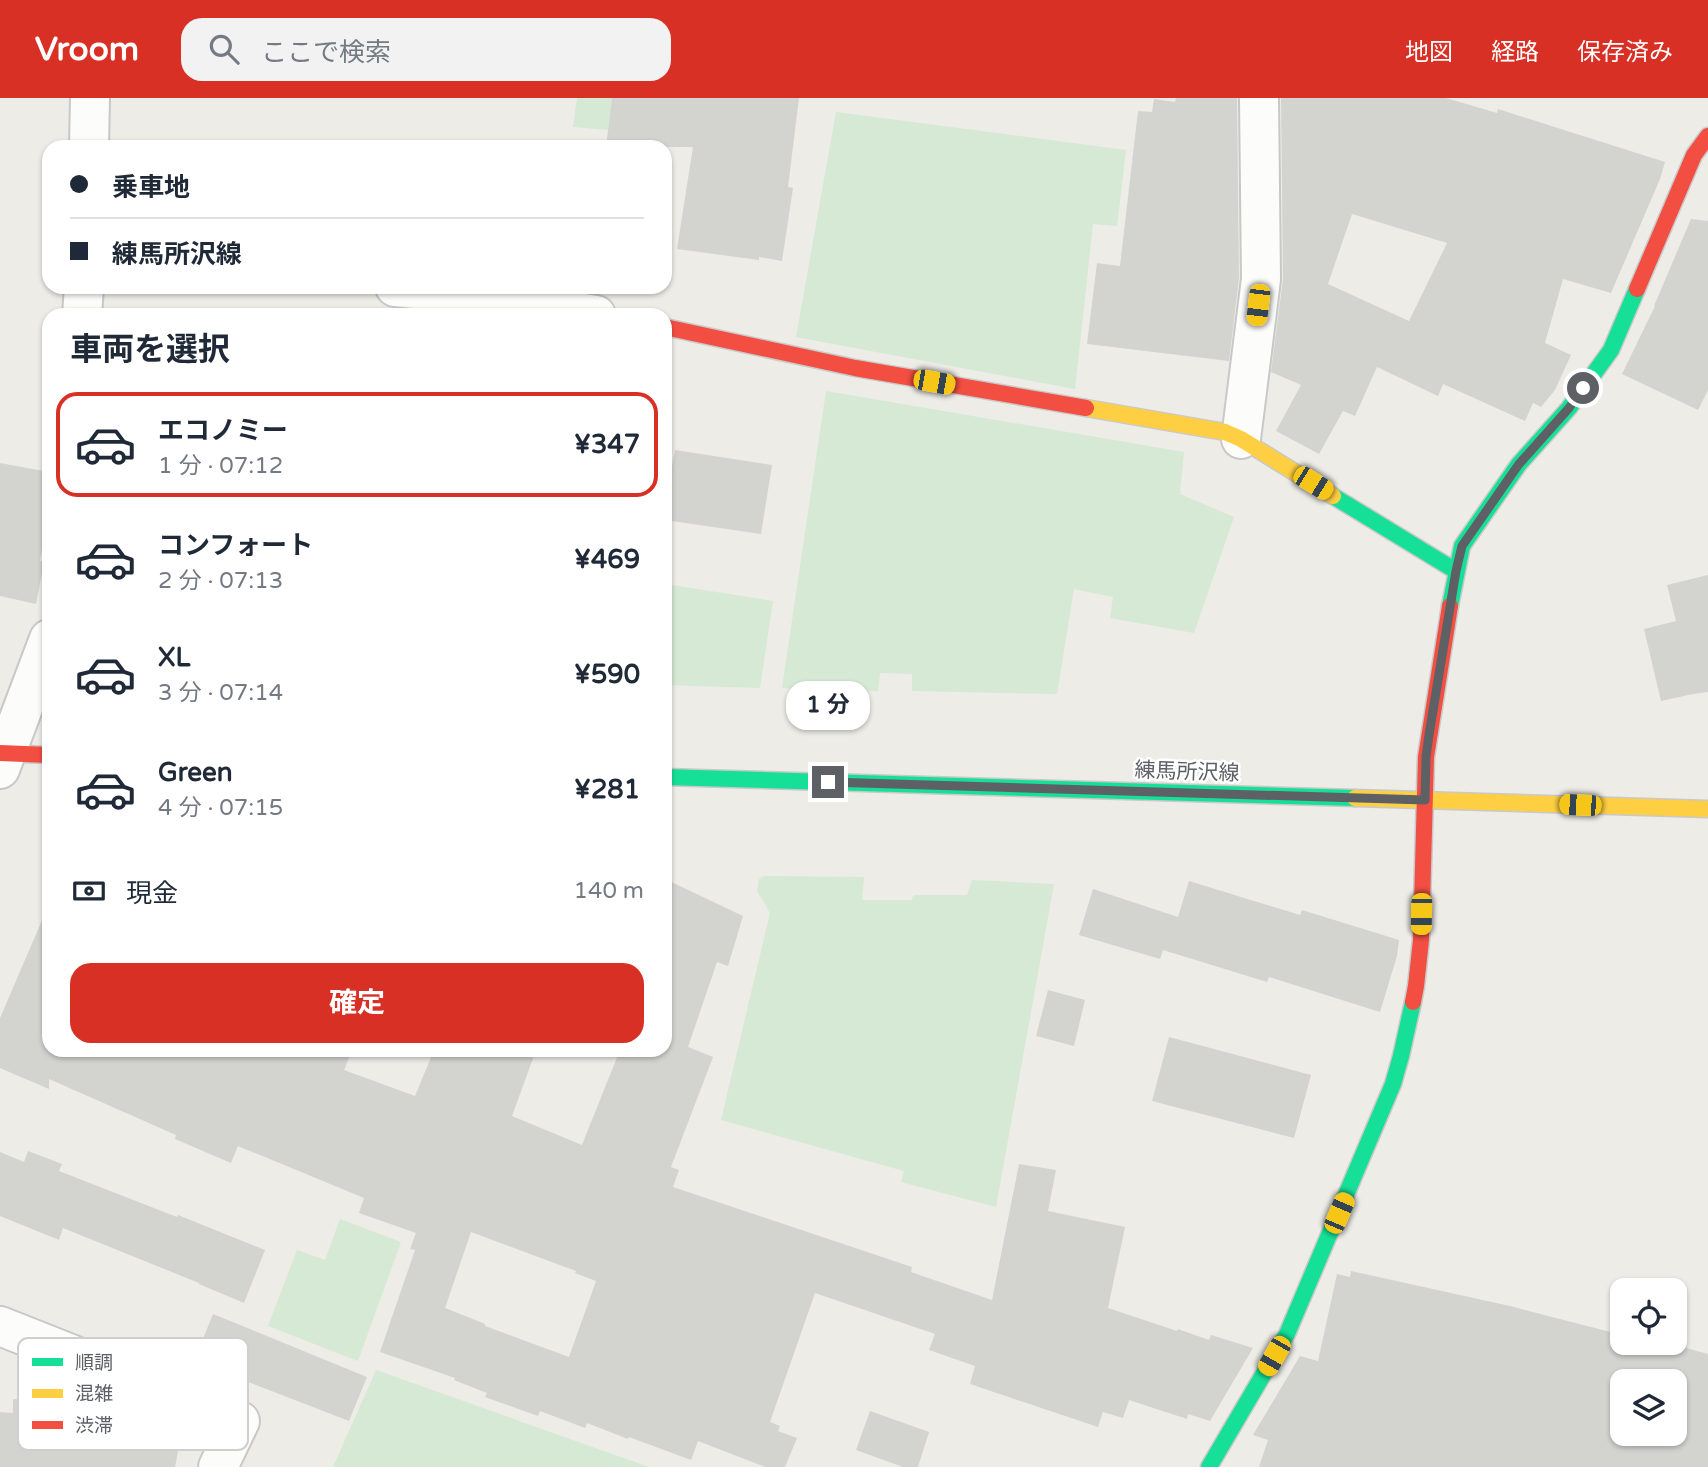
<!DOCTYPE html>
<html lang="ja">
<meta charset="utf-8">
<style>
:root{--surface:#fff;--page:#f2f2f3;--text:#1f2937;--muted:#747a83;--line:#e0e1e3;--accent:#d93025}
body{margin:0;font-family:"Varela Round","Noto Sans JP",sans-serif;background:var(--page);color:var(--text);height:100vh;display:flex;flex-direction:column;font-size:26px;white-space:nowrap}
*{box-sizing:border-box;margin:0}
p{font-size:23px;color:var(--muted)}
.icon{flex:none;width:38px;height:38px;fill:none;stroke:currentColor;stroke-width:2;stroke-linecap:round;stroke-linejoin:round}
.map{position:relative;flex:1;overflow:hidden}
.sheet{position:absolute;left:42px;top:210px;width:630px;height:749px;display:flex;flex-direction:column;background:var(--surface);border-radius:21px;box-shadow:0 2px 5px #0004}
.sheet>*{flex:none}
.banner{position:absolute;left:42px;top:42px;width:630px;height:154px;border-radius:21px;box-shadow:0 2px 5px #0004;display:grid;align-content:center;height:154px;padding:0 28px;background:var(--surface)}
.controls{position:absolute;left:1610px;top:1180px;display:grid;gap:14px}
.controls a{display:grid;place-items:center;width:77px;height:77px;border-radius:14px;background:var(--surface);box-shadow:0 2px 5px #0004;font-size:35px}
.end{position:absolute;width:32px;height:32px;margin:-16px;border:9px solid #5d6065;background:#fff;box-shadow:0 0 0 4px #fff}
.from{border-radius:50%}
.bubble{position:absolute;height:49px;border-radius:21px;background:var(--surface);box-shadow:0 2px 5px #0004;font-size:23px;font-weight:700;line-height:49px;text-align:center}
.car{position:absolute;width:21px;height:42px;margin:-21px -10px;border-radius:9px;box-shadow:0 0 5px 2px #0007;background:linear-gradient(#f5c518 24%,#345 0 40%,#f5c518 0 76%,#345 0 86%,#f5c518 0)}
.banner b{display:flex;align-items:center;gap:24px;height:66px;font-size:26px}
.banner b+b{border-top:2px solid var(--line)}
.banner i{width:18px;height:18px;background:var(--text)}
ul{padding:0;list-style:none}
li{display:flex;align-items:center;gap:21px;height:105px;margin:0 14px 10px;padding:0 14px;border:4px solid transparent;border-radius:21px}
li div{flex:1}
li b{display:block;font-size:26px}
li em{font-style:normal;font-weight:700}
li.on{border-color:var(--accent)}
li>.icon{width:63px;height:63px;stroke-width:1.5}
h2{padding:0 28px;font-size:32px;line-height:84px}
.pay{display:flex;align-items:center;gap:18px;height:77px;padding:0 28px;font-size:26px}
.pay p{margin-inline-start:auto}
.cta{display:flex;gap:14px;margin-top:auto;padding:14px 28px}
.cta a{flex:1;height:80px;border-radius:21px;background:var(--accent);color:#fff;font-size:28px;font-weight:700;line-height:80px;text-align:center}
header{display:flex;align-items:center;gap:42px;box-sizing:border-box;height:98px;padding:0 35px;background:var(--accent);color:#fff}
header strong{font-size:33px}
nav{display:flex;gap:38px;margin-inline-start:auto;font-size:24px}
.search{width:490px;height:63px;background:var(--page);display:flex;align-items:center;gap:18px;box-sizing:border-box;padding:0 24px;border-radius:21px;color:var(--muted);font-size:26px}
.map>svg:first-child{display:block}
.green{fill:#d5e9d4}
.building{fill:#d3d3d0;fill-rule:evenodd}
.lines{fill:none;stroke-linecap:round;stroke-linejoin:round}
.street-casing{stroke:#c8c8c8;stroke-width:42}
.fast-casing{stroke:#c9c9c9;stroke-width:19}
.slow-casing{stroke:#c9c9c9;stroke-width:19}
.jam-casing{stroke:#c9c9c9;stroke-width:19}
.street{stroke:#fcfcfb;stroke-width:38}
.fast{stroke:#16e098;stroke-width:16}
.slow{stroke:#ffcf43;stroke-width:16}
.jam{stroke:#f24e42;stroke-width:16}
.route{stroke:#5d6065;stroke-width:9}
.labels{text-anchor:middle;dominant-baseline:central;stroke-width:5;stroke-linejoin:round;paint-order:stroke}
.street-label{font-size:21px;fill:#5d6065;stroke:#fff}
.key{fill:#fff;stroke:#cecfd1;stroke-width:2}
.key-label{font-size:19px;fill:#5d6065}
</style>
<header>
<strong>Vroom</strong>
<div class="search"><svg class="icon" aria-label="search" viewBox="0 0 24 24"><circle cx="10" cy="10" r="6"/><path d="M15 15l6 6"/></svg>ここで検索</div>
<nav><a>地図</a><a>経路</a><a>保存済み</a></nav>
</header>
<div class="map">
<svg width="1708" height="1369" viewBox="0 0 1708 1369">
<rect width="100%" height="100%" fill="#edece7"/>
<path class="green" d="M577,0H612L608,32L573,29Z
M836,14L1126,52L1117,128L1093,126L1075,291L796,239Z
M826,293L1184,354L1180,396L1234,419L1194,535L1110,520L1113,499L1074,491L1057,596L912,593V576L880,575L878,593L782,590Z
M665,486L773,503L760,590L665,587Z
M764,778L864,779L862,802H911L914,797H967L972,782L1054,786L996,1109L901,1084L904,1073L721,1022L770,815L757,793L759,781Z
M340,1121L401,1144L358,1263L268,1228L297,1152L325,1162Z
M376,1272L649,1369H333Z"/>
<path class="building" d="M612,0H799L788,89L793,90L782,163L759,159V162L677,151L693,49H606Z
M1176,0H1237L1239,180L1229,263L1087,246L1097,165L1120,168L1138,13L1152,14L1154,1L1175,4Z
M1281,0H1446L1497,15L1498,11L1665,64L1660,81L1611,195L1563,181L1545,245L1571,257L1555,292L1541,309L1533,305L1525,323L1443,286L1438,298L1377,269L1355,318L1343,313L1319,356L1276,333L1301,287L1271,274L1283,181ZM1352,116L1447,145L1409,223L1328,186Z
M1691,121L1708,123V292L1698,312L1622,276L1655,208H1654Z
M675,352L772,367L761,436L665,422V367L672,368Z
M0,365L49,374V410L40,463L44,464L36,506L0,498Z
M1708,477V594L1693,596L1661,603L1644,531L1676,523L1667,487Z
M665,781L743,818L728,868L717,864L688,949L713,959L671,1069L679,1072L673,1089L912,1169L911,1174L992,1202L1019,1066L1056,1072L1048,1113L1125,1129L1108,1210L1177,1233L1178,1231L1209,1242L1211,1237L1253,1250L1210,1323L1188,1316L1187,1321L1129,1302L1123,1320L1103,1314L1098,1329L970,1286L975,1268L929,1252L935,1236L815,1195L770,1324L780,1328L778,1333L797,1340L785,1369H765L698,1343L691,1362L629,1339L628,1341L587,1325L585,1330L540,1313L538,1318L485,1299L487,1295L454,1282L455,1280L380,1254L415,1152L410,1151L416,1135L359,1115L364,1100L238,1048L231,1065L175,1041L176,1037L49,981V991L0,970V920L49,806V952H352L344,972L415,998L434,952H536L512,1018L582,1047L620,952H665ZM471,1134L576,1173L575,1175L596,1183L569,1259L485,1228V1226L445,1210Z
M1189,783L1300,817L1302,812L1399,842L1397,858L1380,914L1269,879L1267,884L1163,852L1160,861L1079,837L1093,791L1178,819Z
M1048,892L1085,902L1074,948L1036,938Z
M1169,939L1311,977L1294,1040L1152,1003Z
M28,1053L62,1066L59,1073L177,1119L178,1117L265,1152L244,1205L199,1186V1185L63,1130L59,1142L0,1118V1054L24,1064Z
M1351,1173L1510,1208L1622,1237V1244H1653L1675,1249V1247L1708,1256V1369H1259L1268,1342L1253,1337L1300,1258L1318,1263L1337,1176L1350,1179ZM1622,1283H1675V1335H1622Z
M213,1216L367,1279L349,1323L194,1263Z
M13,1301L51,1303L50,1317L119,1321L120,1316L183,1328L175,1369H0V1314L13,1315Z
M870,1313L929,1334L918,1369H903L856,1352Z"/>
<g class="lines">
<g class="street-casing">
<path id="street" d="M89,49L90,0
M395,189L457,195L596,217
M82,217L84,189
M1241,341L1261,181L1259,0
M0,671L49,541
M0,1228L240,1323L218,1369"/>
</g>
<g class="fast-casing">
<path id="fast" d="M1333,398L1456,473
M1450,508L1462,448L1519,366L1569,310L1611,252L1637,191
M665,679L1355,700
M1209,1369L1287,1236L1393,986L1401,958L1413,904"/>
</g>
<g class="slow-casing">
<path id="slow" d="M1086,310L1225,334L1241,341L1333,398
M1355,700L1708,711"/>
</g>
<g class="jam-casing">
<path id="jam" d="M1637,191L1694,57L1708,38
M665,229L855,270L1086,310
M0,655L49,657
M1413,904L1416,888L1421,842L1426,659L1450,508"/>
</g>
<use href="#street" class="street"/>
<use href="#fast" class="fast"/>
<use href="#slow" class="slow"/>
<use href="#jam" class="jam"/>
</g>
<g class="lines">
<path class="route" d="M828,684L1425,702L1426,659L1429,637L1456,473L1462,448L1519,366L1569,310L1583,290"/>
</g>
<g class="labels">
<g class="street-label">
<text transform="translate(1187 674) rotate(2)">練馬所沢線</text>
</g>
</g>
<rect x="18" y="1240" width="230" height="112" rx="10" class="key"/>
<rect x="32" y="1260" width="31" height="8" fill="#16e098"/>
<rect x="32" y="1291" width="31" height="9" fill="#ffcf43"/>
<rect x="32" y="1323" width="31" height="8" fill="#f24e42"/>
<g class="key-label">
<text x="75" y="1271">順調</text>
<text x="75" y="1302">混雑</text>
<text x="75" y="1334">渋滞</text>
</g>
</svg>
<div class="controls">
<a><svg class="icon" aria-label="locate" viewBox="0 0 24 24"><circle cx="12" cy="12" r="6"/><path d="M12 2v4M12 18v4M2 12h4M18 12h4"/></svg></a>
<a><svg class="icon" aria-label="layers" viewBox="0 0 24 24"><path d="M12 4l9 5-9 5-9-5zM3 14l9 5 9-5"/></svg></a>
</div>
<i class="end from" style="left:1583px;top:290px"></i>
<i class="end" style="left:828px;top:684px"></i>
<div class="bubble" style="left:786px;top:583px;width:84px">1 分</div>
<i class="car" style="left:1258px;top:207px;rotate:187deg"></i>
<i class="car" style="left:934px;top:284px;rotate:100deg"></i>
<i class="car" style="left:1313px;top:385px;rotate:122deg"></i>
<i class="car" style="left:1580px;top:707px;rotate:272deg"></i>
<i class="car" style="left:1421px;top:816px;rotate:181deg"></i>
<i class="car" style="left:1339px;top:1115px;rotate:23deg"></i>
<i class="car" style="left:1274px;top:1258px;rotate:210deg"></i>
<div class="banner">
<b><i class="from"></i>乗車地</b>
<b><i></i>練馬所沢線</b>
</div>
<section class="sheet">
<h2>車両を選択</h2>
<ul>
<li class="on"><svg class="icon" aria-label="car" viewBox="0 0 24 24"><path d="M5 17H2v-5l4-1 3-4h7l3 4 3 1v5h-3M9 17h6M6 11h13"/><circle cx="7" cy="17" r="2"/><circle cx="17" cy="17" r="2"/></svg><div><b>エコノミー</b><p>1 分 · 07:12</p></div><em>¥347</em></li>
<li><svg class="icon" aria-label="car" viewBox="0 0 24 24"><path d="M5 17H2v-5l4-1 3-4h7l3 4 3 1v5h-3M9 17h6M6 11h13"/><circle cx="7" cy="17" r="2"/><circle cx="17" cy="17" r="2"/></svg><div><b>コンフォート</b><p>2 分 · 07:13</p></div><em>¥469</em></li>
<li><svg class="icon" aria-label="car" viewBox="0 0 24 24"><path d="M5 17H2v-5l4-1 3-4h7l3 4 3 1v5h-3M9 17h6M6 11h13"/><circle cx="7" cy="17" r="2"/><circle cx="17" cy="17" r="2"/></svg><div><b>XL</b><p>3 分 · 07:14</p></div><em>¥590</em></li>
<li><svg class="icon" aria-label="car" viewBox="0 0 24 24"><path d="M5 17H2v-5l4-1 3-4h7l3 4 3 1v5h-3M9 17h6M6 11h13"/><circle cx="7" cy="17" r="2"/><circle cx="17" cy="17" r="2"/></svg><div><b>Green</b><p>4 分 · 07:15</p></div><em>¥281</em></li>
</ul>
<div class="pay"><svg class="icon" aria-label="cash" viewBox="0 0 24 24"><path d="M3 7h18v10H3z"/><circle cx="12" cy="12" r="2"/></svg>現金<p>140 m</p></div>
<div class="cta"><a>確定</a></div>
</section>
</div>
